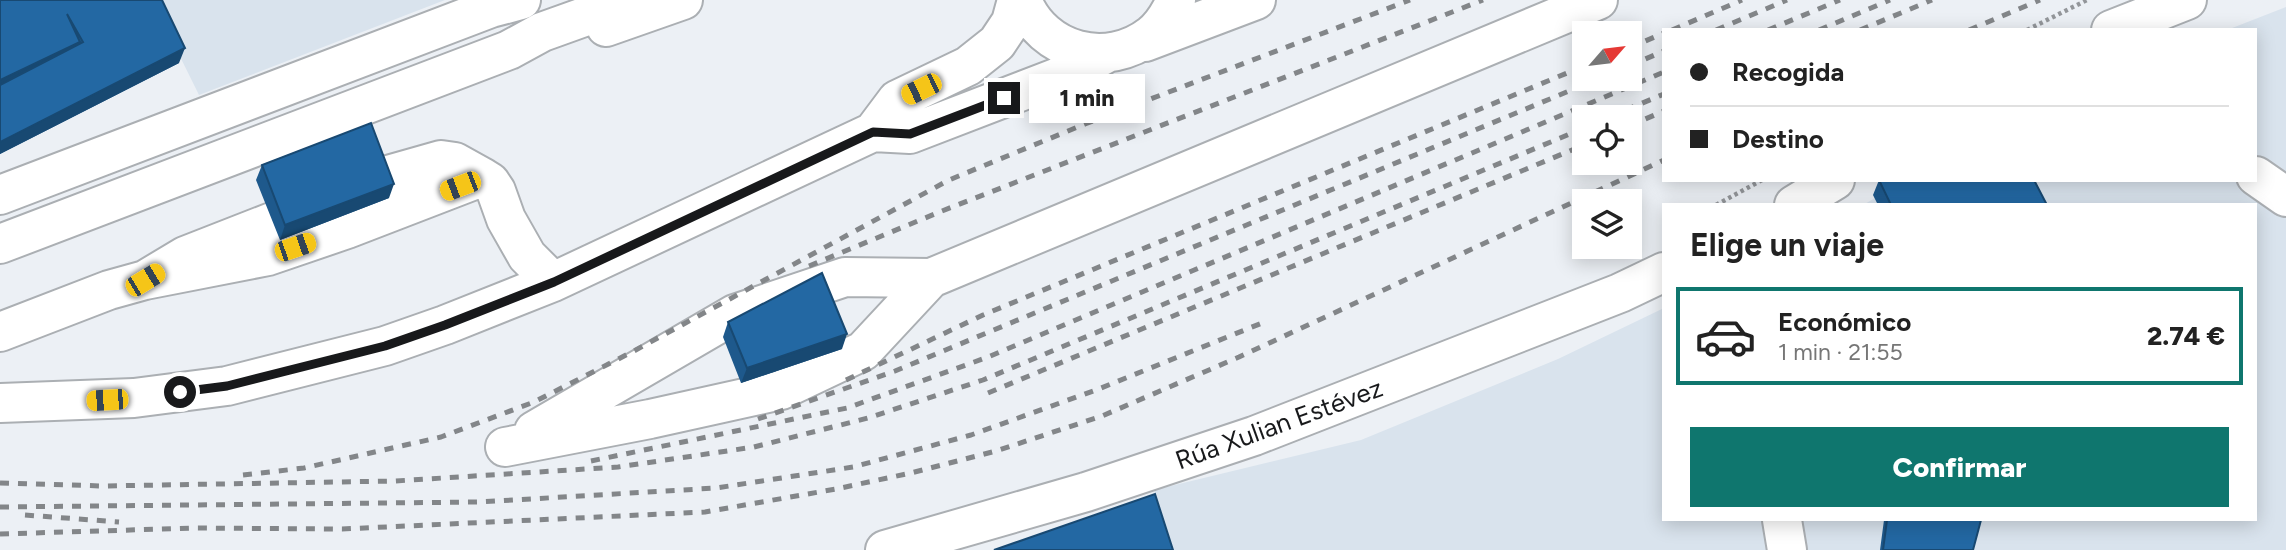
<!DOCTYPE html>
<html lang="es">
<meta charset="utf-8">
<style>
:root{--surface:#fff;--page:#f2f2f2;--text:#222;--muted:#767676;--line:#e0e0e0;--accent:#0f766e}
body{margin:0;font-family:Figtree,sans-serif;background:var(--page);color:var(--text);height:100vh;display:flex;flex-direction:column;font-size:26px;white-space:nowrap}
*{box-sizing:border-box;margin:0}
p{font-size:23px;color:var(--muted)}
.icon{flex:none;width:38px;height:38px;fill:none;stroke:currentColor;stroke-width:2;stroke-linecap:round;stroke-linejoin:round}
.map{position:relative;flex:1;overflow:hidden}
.details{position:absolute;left:1662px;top:203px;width:595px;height:318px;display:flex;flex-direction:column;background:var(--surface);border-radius:0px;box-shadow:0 4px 18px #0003}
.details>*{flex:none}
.guide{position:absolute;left:1662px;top:28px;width:595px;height:154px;border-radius:0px;box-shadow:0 4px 18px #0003;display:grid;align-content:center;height:154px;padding:0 28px;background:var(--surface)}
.needle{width:46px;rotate:62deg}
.tools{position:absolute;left:1572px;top:21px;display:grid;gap:14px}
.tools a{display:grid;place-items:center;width:70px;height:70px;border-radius:0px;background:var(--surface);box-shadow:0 4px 18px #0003;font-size:35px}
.end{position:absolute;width:32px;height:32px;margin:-16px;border:9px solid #18191b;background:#fff;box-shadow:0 0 0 4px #fff}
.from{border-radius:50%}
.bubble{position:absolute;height:49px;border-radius:0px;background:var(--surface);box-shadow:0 4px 18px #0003;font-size:23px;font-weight:800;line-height:49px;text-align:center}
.car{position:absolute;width:21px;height:42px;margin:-21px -10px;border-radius:9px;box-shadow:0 0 5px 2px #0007;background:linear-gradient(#f5c518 24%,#345 0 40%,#f5c518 0 76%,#345 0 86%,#f5c518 0)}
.guide b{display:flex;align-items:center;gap:24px;height:66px;font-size:26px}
.guide b+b{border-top:2px solid var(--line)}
.guide i{width:18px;height:18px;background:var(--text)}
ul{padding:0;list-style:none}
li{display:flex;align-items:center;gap:21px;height:98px;margin:0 14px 10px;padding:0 14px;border:4px solid var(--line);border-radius:0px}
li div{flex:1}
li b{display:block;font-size:26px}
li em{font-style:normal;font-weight:800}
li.active{border-color:var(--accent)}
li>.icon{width:63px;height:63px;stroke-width:1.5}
h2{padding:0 28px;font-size:32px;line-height:84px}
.cta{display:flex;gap:14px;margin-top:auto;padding:14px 28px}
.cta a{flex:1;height:80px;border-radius:0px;background:var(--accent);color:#fff;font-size:28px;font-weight:800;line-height:80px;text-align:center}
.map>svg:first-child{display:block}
.built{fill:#d9e3ed}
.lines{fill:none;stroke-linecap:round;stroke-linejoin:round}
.minor-casing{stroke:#abafb3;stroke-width:42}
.path{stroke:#93969a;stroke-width:4.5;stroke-dasharray:3.5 3.5;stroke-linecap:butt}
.minor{stroke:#fff;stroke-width:38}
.rail{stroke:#838689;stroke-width:5;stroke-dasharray:9 9;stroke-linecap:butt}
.wall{fill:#1e598c}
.shaded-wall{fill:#184972}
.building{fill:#2368a3;stroke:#184972;stroke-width:2}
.route{stroke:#18191b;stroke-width:9}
.labels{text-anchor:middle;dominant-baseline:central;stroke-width:7;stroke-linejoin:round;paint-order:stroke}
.street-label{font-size:26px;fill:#18191b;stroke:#fff}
</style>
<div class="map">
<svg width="2286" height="550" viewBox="0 0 2286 550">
<rect width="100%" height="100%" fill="#ecf0f5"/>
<path class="built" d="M152,0H445L199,95Z
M2286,7V550H1174L1154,490L1361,440L1558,359L1664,308V520H2256V205H1863L1906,180H2256V30H2227Z"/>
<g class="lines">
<g class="minor-casing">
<path id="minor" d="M1022,0C1043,53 1107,69 1151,35C1163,26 1170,13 1176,0
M606,27L683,0
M2111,30L2187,0
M1145,42L1256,0
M873,132L897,100L968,66L997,43L1011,22L1017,0
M2256,176L2286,197
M381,177L441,160L455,162L482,177L490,182L496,191L506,219L527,256L553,282
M0,195L491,8L521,0
M1794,205L1835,180
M0,244L509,50L542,32L631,0
M145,280L268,256L347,229L482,177
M0,332L109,290L145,280L185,256L272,222
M0,403L134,398L227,386L385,346L445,325L553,282L873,132L910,134L1074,71L1107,53
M534,431L735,314L845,277L931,278
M505,447L650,419L781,390L863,351L931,278L1598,0
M1782,520L1787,550
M885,550L1086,492L1254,436L1620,293L1664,272"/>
</g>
<path class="path" d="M2027,30L2087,0
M1716,205L1762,180"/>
<use href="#minor" class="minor"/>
<path class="rail" d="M1672,30L1742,0
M1716,30L1787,0
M1768,30L1840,0
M1819,30L1890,0
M1860,30L1932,0
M1969,30L2040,0
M1629,48L1664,33
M1629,66L1664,51
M1609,117L1664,94
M1629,126L1664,111
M809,266L942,211L1483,0
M846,380L983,315L1584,66
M988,393L1584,145
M758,419L895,371L1598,79
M591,461L847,408L988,357L1664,72
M243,475L304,468L441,437L534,402L632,352L949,180L1085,124L1410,0
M0,483L103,486L395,481L618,467L754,447L868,418L983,380L1584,128
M0,507L479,502L716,488L853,467L971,435L1096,390L1267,321
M25,515L119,522
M0,534L196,528L342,529L705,512L836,489L911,473L996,451L1102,416L1239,357L1664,160"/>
</g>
<path class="wall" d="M0,0H162L179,63L0,154Z
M262,165L389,198L280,240L256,180Z
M1879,180L2047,205H1878L1873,195Z
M728,322L842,349L741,383L723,337Z
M1884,520H1981L1973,550H1880Z"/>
<path class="shaded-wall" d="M80,42L74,56L0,93V80Z
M185,48L179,63L0,154V142Z
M394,184L389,198L280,240L285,225Z
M847,334L842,349L741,383L747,368Z"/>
<path class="building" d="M0,0H162L185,48L0,142V85L83,42L67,14L80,42L0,80Z
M371,123L394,184L285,225L262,165Z
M1879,180H2034L2047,205H1891Z
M822,273L847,334L747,368L728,322Z
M1155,494L1173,550H994Z
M1887,520H1981L1973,550H1883Z"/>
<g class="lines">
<path class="route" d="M180,392L227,386L385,346L445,325L554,282L873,132L910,134L1004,98"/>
</g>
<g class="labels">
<g class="street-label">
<text transform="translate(1279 424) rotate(-20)">Rúa Xulian Estévez</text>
</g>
</g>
</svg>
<div class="tools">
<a><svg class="needle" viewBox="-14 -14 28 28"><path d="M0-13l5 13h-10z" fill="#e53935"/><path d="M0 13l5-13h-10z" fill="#767676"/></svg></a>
<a><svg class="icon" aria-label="locate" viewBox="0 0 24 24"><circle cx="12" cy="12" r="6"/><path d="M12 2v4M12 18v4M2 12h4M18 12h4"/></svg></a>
<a><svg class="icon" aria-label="layers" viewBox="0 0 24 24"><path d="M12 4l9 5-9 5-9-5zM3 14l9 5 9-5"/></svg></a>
</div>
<i class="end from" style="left:180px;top:392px"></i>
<i class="end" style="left:1004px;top:98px"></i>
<div class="bubble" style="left:1029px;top:74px;width:116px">1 min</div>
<i class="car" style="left:921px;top:89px;rotate:244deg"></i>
<i class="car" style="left:460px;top:186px;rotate:249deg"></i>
<i class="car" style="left:295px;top:247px;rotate:71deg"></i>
<i class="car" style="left:145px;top:280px;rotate:59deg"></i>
<i class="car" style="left:107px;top:400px;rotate:267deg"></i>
<div class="guide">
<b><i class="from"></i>Recogida</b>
<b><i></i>Destino</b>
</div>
<section class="details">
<h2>Elige un viaje</h2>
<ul>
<li class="active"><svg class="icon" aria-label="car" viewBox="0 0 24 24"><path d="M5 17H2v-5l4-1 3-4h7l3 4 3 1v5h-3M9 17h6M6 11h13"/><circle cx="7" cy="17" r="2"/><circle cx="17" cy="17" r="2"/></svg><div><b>Económico</b><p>1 min · 21:55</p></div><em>2.74 €</em></li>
</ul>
<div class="cta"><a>Confirmar</a></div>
</section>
</div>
